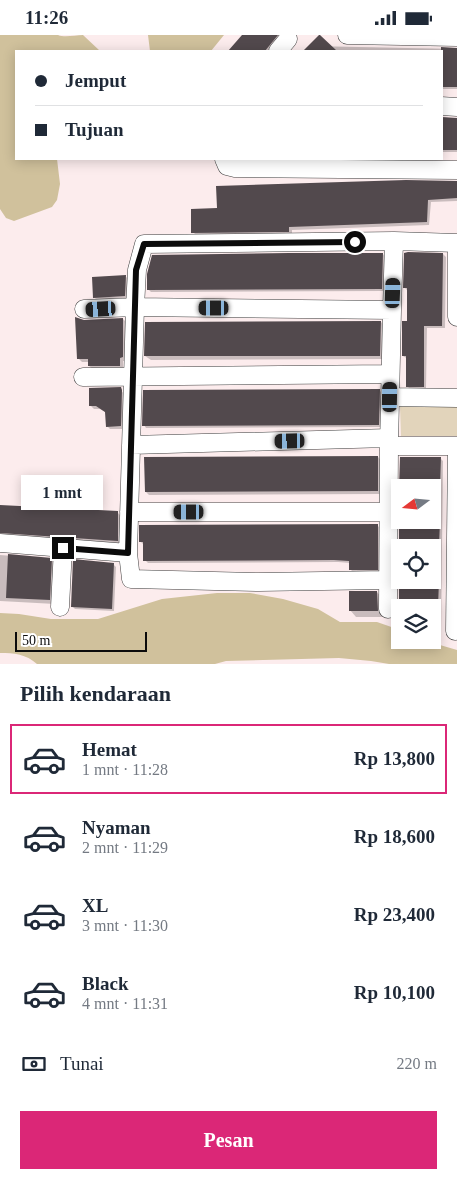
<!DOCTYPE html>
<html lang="id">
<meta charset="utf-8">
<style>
:root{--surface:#fff;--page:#f6f6f7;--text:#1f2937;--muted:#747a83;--line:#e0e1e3;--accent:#db2777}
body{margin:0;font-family:"Times New Roman",serif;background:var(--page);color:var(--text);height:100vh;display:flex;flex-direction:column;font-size:19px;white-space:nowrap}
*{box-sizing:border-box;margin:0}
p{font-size:16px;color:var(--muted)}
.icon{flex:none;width:28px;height:28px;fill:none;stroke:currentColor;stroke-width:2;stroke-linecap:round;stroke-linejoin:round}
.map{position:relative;height:629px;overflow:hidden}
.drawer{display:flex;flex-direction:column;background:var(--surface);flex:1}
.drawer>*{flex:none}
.hud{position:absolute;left:15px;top:15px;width:428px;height:110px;border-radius:0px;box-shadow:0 2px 12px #0003;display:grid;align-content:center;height:110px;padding:0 20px;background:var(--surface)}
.needle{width:32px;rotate:254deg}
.tools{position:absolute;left:391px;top:444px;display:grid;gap:10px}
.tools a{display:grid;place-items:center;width:50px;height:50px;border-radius:0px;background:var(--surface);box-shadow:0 2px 12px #0003;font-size:25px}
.scale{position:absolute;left:15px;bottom:12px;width:132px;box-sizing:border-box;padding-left:5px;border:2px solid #0b0b0b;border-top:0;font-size:14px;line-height:18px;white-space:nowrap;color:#0b0b0b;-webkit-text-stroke:4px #fff;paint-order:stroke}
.end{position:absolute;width:22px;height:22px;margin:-11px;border:6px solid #0b0b0b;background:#fff;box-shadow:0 0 0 2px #fff}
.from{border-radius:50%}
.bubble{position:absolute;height:35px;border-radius:0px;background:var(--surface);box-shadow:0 2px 12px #0003;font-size:16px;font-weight:700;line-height:35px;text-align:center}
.car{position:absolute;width:15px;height:30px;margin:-15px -8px;border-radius:6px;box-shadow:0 0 4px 1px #0007;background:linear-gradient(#222 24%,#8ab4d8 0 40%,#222 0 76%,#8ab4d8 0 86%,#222 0)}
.hud b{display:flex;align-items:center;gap:18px;height:48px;font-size:19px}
.hud b+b{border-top:1px solid var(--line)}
.hud i{width:12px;height:12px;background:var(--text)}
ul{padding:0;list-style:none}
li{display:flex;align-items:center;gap:15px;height:70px;margin:0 10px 8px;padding:0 10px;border:2px solid transparent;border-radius:0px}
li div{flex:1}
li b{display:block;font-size:19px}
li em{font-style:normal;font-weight:700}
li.selected{border-color:var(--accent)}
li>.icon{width:45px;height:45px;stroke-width:1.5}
h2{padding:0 20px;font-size:22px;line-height:60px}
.pay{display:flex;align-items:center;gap:12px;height:55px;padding:0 20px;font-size:19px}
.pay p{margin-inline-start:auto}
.cta{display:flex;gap:10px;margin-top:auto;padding:10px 20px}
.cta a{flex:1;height:58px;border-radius:0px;background:var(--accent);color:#fff;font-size:20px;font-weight:700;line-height:58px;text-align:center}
.status{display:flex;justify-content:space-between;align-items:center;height:35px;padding:0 25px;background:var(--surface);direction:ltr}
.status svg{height:14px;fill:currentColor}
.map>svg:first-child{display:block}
.green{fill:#e2d4bb}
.forest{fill:#d0c19c}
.shadow{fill:#0003}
.building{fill:#52494d}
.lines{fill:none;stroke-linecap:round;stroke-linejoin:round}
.minor-casing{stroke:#3e3e3e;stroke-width:19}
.minor{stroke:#fff;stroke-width:18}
.route{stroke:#0b0b0b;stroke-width:6}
</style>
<div class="status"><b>11:26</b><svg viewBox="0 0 49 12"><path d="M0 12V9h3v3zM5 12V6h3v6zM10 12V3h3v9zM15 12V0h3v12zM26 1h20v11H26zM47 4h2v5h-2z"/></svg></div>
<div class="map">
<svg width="457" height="629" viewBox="0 0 457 629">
<rect width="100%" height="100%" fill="#fceced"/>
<path class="green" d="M457,370V401H401L400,371Z"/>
<path class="forest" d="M0,0H58C65,3 75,0 83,0L100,16H16V124H57L60,149L57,165L52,172L14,186L6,183L0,174Z
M148,0H224L211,16H150Z
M217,558H250L283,564L318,574L340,587H377L400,595V605H423L457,615V629H389L371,626L339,623L226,626L215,629H37C26,619 14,618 0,618V578L19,579L51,584H98L162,564Z"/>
<path class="shadow" d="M246,0H290L276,16H230L242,1Z
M310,11L457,14V54H441V16H316Z
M441,82L457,84V117H441Z
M457,147V166L431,167L429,190L292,195V199L196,200L193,197L218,174Z
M383,219L385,222L384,256L151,257L148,254Z
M443,219L446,222L445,293H427L426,354H410L407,351L408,324L403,321L408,287V256L405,253Z
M126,242L129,244L127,263L97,265L94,262Z
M123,284L127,288L126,326H123V334H93L89,331V327H82L78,323L84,286Z
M381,287L384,290L383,324L151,325L145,321Z
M120,354L124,359V394H110L107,391V378L100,374H94L91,371Z
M379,355L382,358L381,392L146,393L144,390Z
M378,422L381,425V459L149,460L146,457Z
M401,423H440L443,426L441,599L432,598V572H400L399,576L400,521V545H432V512H400V490H406V485H432V452H401Z
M0,471L118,478L123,483L122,511L0,504Z
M377,490L380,493V537H353L350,534V528L338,527L148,528L145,525L143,509L140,506Z
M0,520L51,524L57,529L55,569L0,566Z
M113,529L116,532L114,576L75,574L72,571Z
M377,557L383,564L384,582H356L350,575Z"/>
<path class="building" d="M242,0H278L265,16H228Z
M319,0H320L337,16H303Z
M441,12L457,13V52H441Z
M441,82L457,83V115H441Z
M406,145L457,146V163L428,165L427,187L289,192V197L191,198V174L217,173L216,151Z
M408,217L443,218L442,291H424V352H406V321H402V286H407V253H403L404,218Z
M289,218H383L382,254L147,255V239L152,220Z
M126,240L125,261L93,263L92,242Z
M75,282L84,285L123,283V322L120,323V331H88V324H77Z
M381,286L380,321H144L145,287Z
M121,352L122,355L121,391L106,392L105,377L96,371H89V353Z
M380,354L379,390L142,391L143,355Z
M378,421V456L145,457L144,422Z
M400,422H441L440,452H399Z
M0,470L118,476V506L0,498Z
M405,485H440L439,512H399V489H405Z
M378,489V535H349V526L334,525L143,526V507H139V490Z
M8,519L52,523L50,565L6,563Z
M73,524L114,528L112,574L71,572Z
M399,545H439L438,572H399Z
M349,556H377L378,576H349Z"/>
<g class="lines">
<g class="minor-casing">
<path id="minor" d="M347,0L457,2
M278,16L288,4
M441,71L457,72
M224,124L227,131L235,133L457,135
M457,217V282
M84,274L135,272L137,235L144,209L394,206L457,208
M83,342L390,339
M390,362L457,363
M131,410L389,403
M389,411L392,275
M129,477H388
M0,508L128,518L135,272L392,275L394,206
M128,518L131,544L259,547L387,545
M60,572L63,513
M388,574L389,411H457
M455,596L457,411"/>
</g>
<use href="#minor" class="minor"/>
</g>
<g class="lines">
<path class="route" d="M63,513L128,518L136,235L144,209L355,207"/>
</g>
</svg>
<div class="tools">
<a><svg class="needle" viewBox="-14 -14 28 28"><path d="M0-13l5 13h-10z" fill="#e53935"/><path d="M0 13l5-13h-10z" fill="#747a83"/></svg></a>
<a><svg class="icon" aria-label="locate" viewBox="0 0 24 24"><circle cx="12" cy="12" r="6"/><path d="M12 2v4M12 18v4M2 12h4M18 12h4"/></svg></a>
<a><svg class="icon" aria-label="layers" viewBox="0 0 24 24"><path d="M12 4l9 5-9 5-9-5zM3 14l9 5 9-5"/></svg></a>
</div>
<div class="scale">50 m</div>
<i class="end from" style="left:355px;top:207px"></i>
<i class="end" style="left:63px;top:513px"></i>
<div class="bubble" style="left:21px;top:440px;width:82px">1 mnt</div>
<i class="car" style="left:393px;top:258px;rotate:2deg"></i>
<i class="car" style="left:214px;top:273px;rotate:270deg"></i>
<i class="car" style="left:101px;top:274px;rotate:267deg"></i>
<i class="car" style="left:390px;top:362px;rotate:1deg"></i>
<i class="car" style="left:290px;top:406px;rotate:269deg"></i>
<i class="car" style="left:189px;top:477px;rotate:270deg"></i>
<div class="hud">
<b><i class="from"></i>Jemput</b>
<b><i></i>Tujuan</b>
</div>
</div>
<section class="drawer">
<h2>Pilih kendaraan</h2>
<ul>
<li class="selected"><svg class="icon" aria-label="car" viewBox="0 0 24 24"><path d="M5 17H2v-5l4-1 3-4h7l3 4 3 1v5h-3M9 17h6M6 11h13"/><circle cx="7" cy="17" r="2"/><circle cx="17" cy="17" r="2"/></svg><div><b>Hemat</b><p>1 mnt · 11:28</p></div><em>Rp 13,800</em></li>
<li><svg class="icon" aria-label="car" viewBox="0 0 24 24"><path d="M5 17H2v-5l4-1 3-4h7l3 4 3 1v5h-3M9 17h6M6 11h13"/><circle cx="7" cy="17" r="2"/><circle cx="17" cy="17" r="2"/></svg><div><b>Nyaman</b><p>2 mnt · 11:29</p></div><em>Rp 18,600</em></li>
<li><svg class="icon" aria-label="car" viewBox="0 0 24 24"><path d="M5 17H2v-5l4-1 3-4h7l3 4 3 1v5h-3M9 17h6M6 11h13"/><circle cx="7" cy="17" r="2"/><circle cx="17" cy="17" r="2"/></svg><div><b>XL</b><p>3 mnt · 11:30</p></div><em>Rp 23,400</em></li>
<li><svg class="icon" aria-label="car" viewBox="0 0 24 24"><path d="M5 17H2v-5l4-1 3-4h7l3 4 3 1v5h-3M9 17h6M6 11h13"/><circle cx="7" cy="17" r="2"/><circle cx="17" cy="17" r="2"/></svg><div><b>Black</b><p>4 mnt · 11:31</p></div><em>Rp 10,100</em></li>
</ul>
<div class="pay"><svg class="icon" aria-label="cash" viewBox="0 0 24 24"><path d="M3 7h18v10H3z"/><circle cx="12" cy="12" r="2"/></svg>Tunai<p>220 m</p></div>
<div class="cta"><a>Pesan</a></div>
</section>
